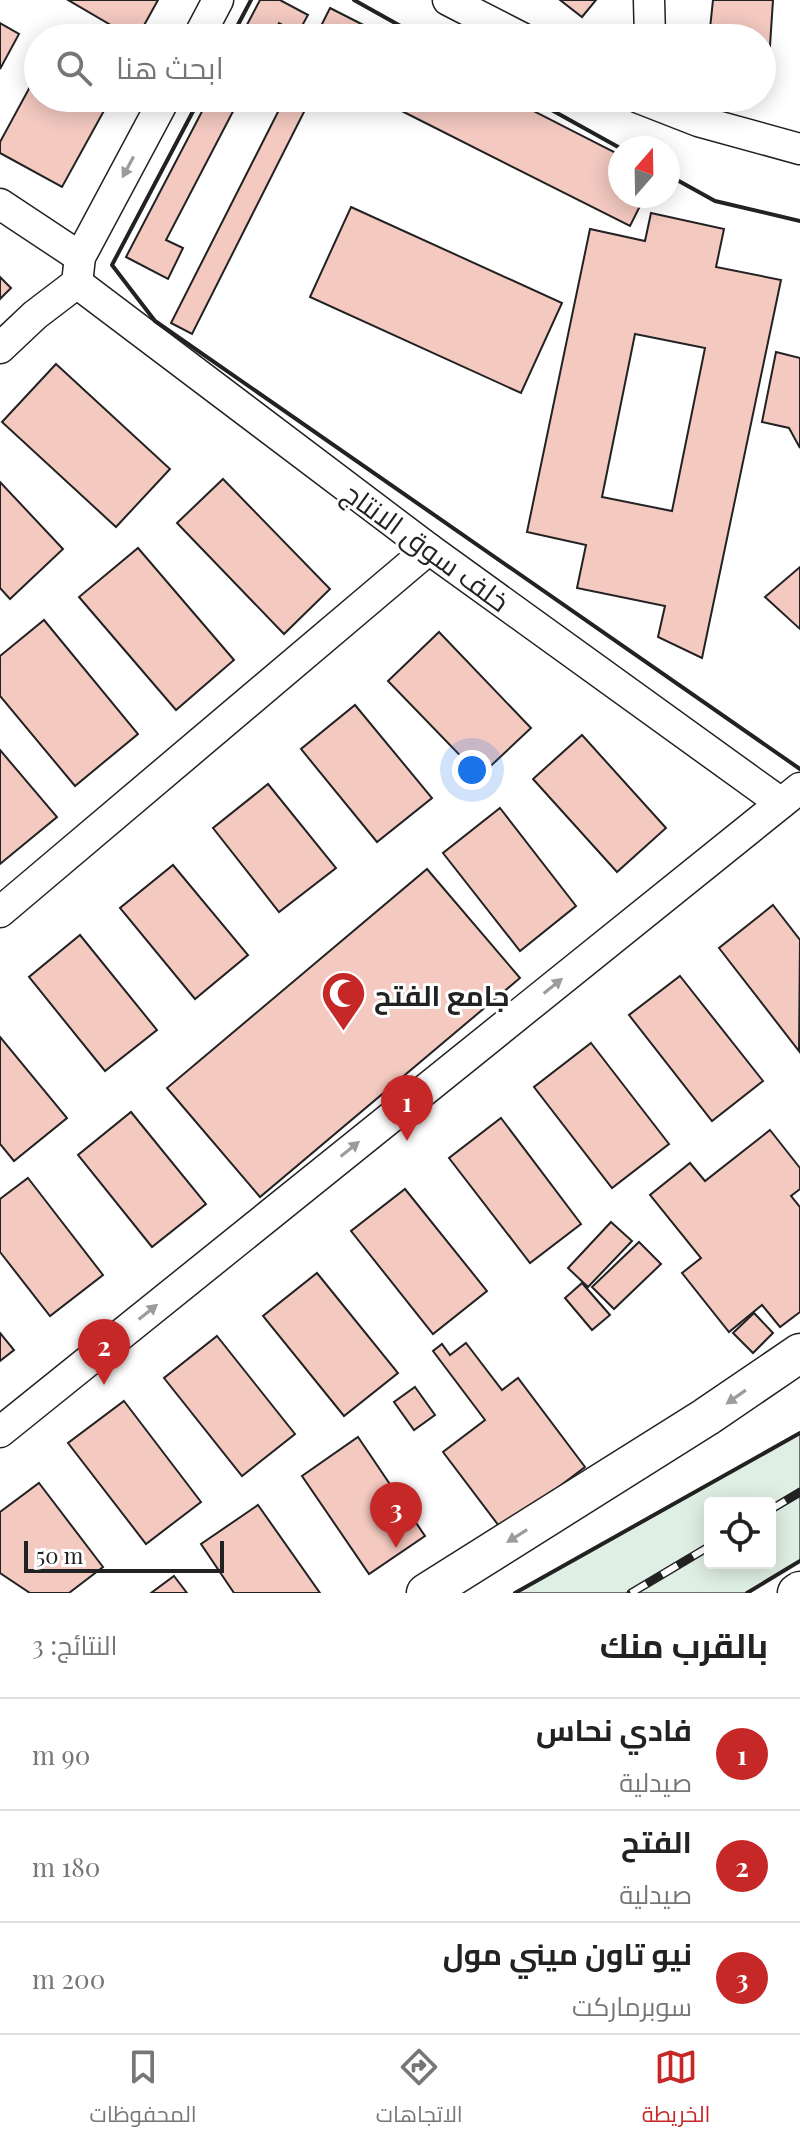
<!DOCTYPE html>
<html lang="ar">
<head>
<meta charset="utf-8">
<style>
	body { margin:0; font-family:"Playfair Display",Cairo,serif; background:#f6f6f6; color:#222; direction:rtl }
	.controls { position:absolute; right:24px; bottom:24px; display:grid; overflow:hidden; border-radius:8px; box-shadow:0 4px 20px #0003 }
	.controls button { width:72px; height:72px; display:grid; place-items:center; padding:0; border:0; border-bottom:2px solid #e0e0e0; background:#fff; color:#222; font:40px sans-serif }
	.compass { position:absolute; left:608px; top:136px; width:72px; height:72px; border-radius:50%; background:#fff; box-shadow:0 4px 20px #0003; rotate:20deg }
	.scale { position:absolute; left:24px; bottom:20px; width:200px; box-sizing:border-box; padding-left:8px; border:4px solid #222; border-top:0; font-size:22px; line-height:28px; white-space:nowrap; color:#222; -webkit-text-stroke:6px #fff; paint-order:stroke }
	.you { position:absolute; left:472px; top:770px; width:28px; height:28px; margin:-20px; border:6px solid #fff; border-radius:50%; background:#1a73e8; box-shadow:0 0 0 12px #1a73e833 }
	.badge { display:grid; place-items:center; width:52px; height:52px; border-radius:50%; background:#c62828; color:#fff; font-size:26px; font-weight:700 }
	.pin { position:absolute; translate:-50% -66px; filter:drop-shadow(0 2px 4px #0008) }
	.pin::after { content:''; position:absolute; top:42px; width:28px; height:24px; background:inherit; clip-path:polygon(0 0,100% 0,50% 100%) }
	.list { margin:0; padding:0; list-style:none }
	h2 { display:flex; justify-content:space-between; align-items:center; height:104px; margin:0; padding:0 32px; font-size:34px }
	h2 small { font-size:26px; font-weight:400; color:#767676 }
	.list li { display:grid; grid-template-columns:52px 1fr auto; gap:24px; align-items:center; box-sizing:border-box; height:112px; padding:0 32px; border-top:2px solid #e0e0e0 }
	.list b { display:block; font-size:30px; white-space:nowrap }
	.list p { margin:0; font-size:26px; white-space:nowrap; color:#767676 }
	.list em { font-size:26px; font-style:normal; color:#767676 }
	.icon { flex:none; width:44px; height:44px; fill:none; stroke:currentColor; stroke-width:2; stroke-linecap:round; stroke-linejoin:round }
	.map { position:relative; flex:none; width:800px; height:1593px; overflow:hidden; direction:ltr }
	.search { position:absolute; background:#fff; box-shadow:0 4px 20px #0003; left:24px; right:24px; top:24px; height:88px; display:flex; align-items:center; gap:20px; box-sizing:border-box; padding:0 28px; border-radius:44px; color:#767676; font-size:30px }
	.sheet { height:440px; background:#fff }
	nav { display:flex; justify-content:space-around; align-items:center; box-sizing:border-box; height:112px; border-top:2px solid #e0e0e0; background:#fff; font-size:22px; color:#767676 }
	nav a { display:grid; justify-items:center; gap:4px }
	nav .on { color:#c62828 }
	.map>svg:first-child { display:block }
	.green { fill:#e0efe3; stroke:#6f6f6f; stroke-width:2; fill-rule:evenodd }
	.building { fill:#f3c9c0; stroke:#222; stroke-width:2; fill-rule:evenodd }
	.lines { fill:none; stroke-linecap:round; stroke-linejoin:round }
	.minor-casing { stroke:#222; stroke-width:33 }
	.major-casing { stroke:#222; stroke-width:41 }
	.minor { stroke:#fff; stroke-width:30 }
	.major { stroke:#fff; stroke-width:38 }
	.rail-casing { stroke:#222; stroke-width:9 }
	.rail { stroke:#fff; stroke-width:6; stroke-dasharray:18; stroke-linecap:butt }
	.wall { stroke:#222; stroke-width:4 }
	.oneway { fill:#9c9c9c }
	.labels { text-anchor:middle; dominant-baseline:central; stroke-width:6; stroke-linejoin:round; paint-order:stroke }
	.street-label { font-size:28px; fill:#222; stroke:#fff }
	.poi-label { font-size:28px; font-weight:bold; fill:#222; stroke:#fff; text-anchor:start }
</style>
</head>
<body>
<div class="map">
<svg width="800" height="1593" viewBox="0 0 800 1593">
	<rect width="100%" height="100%" fill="#fff"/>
	<path class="green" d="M 800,1433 L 800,1561 L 747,1593 L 515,1593 ZM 710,1503 L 770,1503 L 770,1563 L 710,1563 Z"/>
	<g class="building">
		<polygon points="68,0 158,0 137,38 133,38"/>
		<polygon points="260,0 280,0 308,15 298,33 279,23 272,38 240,38"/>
		<polygon points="560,0 596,0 582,17"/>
		<polygon points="713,0 773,0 769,61 762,60 762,38 709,38"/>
		<polygon points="330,8 389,38 315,38"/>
		<polygon points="0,23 19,34 0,69"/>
		<polygon points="38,72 38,98 111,98 62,187 0,153 0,142"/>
		<polygon points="209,98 240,98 166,240 183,248 168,279 126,257"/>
		<polygon points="285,98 311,98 192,334 171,323"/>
		<polygon points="376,98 508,98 620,155 620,196 645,196 630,226"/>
		<polygon points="351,207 562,303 521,393 310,297"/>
		<path d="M 651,213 L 724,229 L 716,267 L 781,280 L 702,658 L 658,637 L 665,606 L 577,588 L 586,545 L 527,532 L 590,229 L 645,241 ZM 635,334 L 705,348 L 672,511 L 602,497 Z"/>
		<polygon points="0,277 11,288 0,299"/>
		<polygon points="776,352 800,358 800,448 789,428 762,422"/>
		<polygon points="56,364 170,469 116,527 2,422"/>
		<polygon points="223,479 330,589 284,634 177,523"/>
		<polygon points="0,482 63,549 10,599 0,588"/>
		<polygon points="138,548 234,660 176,710 79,597"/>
		<polygon points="800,567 800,629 765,597"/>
		<polygon points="44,620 138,734 75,786 0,696 0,656"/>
		<polygon points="439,632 531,728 480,776 388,681"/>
		<polygon points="355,705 432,798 377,842 301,749"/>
		<polygon points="582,735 666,828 617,872 533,779"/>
		<polygon points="0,750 57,817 0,864"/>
		<polygon points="268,784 336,868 279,912 213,828"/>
		<polygon points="500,808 576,906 520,951 443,853"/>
		<polygon points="173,865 248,955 195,999 120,908"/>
		<polygon points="427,869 520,978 260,1197 167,1088"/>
		<polygon points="773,905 800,940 799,1051 719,948"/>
		<polygon points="80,935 157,1030 105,1071 29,977"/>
		<polygon points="680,976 763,1081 712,1121 629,1015"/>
		<polygon points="0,1037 67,1118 14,1161 0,1144"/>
		<polygon points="591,1043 669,1144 612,1188 534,1087"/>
		<polygon points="131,1112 206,1204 152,1247 78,1155"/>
		<polygon points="501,1118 581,1224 530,1263 449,1158"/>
		<polygon points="770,1130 800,1168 800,1189 791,1196 800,1207 800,1312 780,1327 762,1305 729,1332 682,1273 701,1258 650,1195 690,1163 705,1181"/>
		<polygon points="28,1178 103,1275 50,1316 0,1252 0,1199"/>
		<polygon points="405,1189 487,1291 433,1334 351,1231"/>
		<polygon points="611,1222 632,1241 588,1287 568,1268"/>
		<polygon points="639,1242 661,1264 614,1309 592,1287"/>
		<polygon points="317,1273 398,1373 344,1416 263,1316"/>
		<polygon points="582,1283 610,1315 592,1330 565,1298"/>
		<polygon points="754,1313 773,1333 753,1353 733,1333"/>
		<polygon points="0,1333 14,1350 0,1361"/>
		<polygon points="217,1336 295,1434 242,1476 164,1378"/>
		<polygon points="466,1343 502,1390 518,1378 585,1467 502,1530 443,1452 485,1420 433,1351 442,1344 450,1355"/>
		<polygon points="415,1387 435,1415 414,1430 394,1402"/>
		<polygon points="124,1401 201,1502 146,1544 68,1443"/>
		<polygon points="358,1437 425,1536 369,1574 302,1476"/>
		<polygon points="39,1483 103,1567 69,1593 30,1593 0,1573 0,1512"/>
		<polygon points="258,1505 320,1593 234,1593 201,1544"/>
		<polygon points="174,1576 187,1593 151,1593"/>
	</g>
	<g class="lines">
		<defs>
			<g id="minor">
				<polyline points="448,0 522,38"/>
				<polyline points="649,0 650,38"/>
				<polyline points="198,38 218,0"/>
				<polyline points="639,98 698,121 800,149"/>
				<polyline points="0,204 80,257"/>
				<polyline points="77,283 429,549 781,803"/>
				<polyline points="0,348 35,315 77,283 80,257 165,98"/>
				<polyline points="0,912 429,549"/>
				<polyline points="0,1432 800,788"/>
			</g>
			<g id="major">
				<polyline points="426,1593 706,1417 800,1353"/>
				<polyline points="797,1593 800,1591"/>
			</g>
		</defs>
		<use href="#minor" class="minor-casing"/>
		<use href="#major" class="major-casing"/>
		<use href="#minor" class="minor"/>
		<use href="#major" class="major"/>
		<defs>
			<g id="rail">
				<polyline points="770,1510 800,1492"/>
				<polyline points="631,1593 710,1546"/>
			</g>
		</defs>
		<use href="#rail" class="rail-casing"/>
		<use href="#rail" class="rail"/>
		<g class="wall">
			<polyline points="354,0 422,38"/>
			<polyline points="231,38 251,0"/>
			<polyline points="200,98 112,265 155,321 800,769"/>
			<polyline points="530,98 620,148"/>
			<polyline points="668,175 715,201 800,221"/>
			<polyline points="515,1593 800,1433"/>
			<polyline points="747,1593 800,1561"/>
		</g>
	</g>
	<defs><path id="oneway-solid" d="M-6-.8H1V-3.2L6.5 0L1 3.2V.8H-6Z" transform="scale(2)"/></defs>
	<g class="oneway">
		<use href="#oneway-solid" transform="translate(128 167) rotate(118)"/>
		<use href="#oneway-solid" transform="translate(553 986) rotate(-39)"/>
		<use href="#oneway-solid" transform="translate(350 1149) rotate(-39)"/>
		<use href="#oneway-solid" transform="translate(148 1312) rotate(-39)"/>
		<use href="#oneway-solid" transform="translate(736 1397) rotate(145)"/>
		<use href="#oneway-solid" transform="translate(517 1536) rotate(148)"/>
	</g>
	<defs>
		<symbol id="mosque-pin" viewBox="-11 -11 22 30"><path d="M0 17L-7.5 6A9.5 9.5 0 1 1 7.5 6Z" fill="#c62828" stroke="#fff"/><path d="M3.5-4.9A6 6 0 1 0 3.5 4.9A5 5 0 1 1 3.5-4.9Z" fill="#fff"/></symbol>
	</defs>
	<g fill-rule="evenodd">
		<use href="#mosque-pin" x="318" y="968" width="51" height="69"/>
	</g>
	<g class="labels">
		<g class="street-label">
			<text transform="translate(427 546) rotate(36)">خلف سوق الانتاج</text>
		</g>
		<g class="poi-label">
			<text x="374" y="994">جامع الفتح</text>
		</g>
	</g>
</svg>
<div class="controls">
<button><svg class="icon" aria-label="locate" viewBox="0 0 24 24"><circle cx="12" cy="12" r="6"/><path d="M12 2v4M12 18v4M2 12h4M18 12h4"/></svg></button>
</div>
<svg class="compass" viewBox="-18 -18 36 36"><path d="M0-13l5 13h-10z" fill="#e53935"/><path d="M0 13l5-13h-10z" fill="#767676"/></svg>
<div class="scale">50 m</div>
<div class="you"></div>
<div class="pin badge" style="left:407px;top:1141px">1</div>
<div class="pin badge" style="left:104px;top:1385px">2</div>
<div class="pin badge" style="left:396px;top:1548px">3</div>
<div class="search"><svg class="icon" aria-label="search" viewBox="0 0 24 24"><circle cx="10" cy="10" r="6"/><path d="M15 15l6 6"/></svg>ابحث هنا</div>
</div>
<section class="sheet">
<h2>بالقرب منك<small>النتائج: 3</small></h2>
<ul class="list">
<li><span class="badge">1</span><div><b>فادي نحاس</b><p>صيدلية</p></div><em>90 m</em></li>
<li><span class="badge">2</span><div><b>الفتح</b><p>صيدلية</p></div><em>180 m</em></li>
<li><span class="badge">3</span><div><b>نيو تاون ميني مول</b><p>سوبرماركت</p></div><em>200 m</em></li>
</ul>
</section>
<nav>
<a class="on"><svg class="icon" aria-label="map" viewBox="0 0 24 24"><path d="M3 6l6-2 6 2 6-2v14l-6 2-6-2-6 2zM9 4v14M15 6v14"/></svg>الخريطة</a>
<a><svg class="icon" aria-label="directions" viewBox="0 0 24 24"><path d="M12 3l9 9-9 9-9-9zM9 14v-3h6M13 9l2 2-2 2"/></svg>الاتجاهات</a>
<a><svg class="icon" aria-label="saved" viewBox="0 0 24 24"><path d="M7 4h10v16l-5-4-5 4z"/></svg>المحفوظات</a>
</nav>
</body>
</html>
